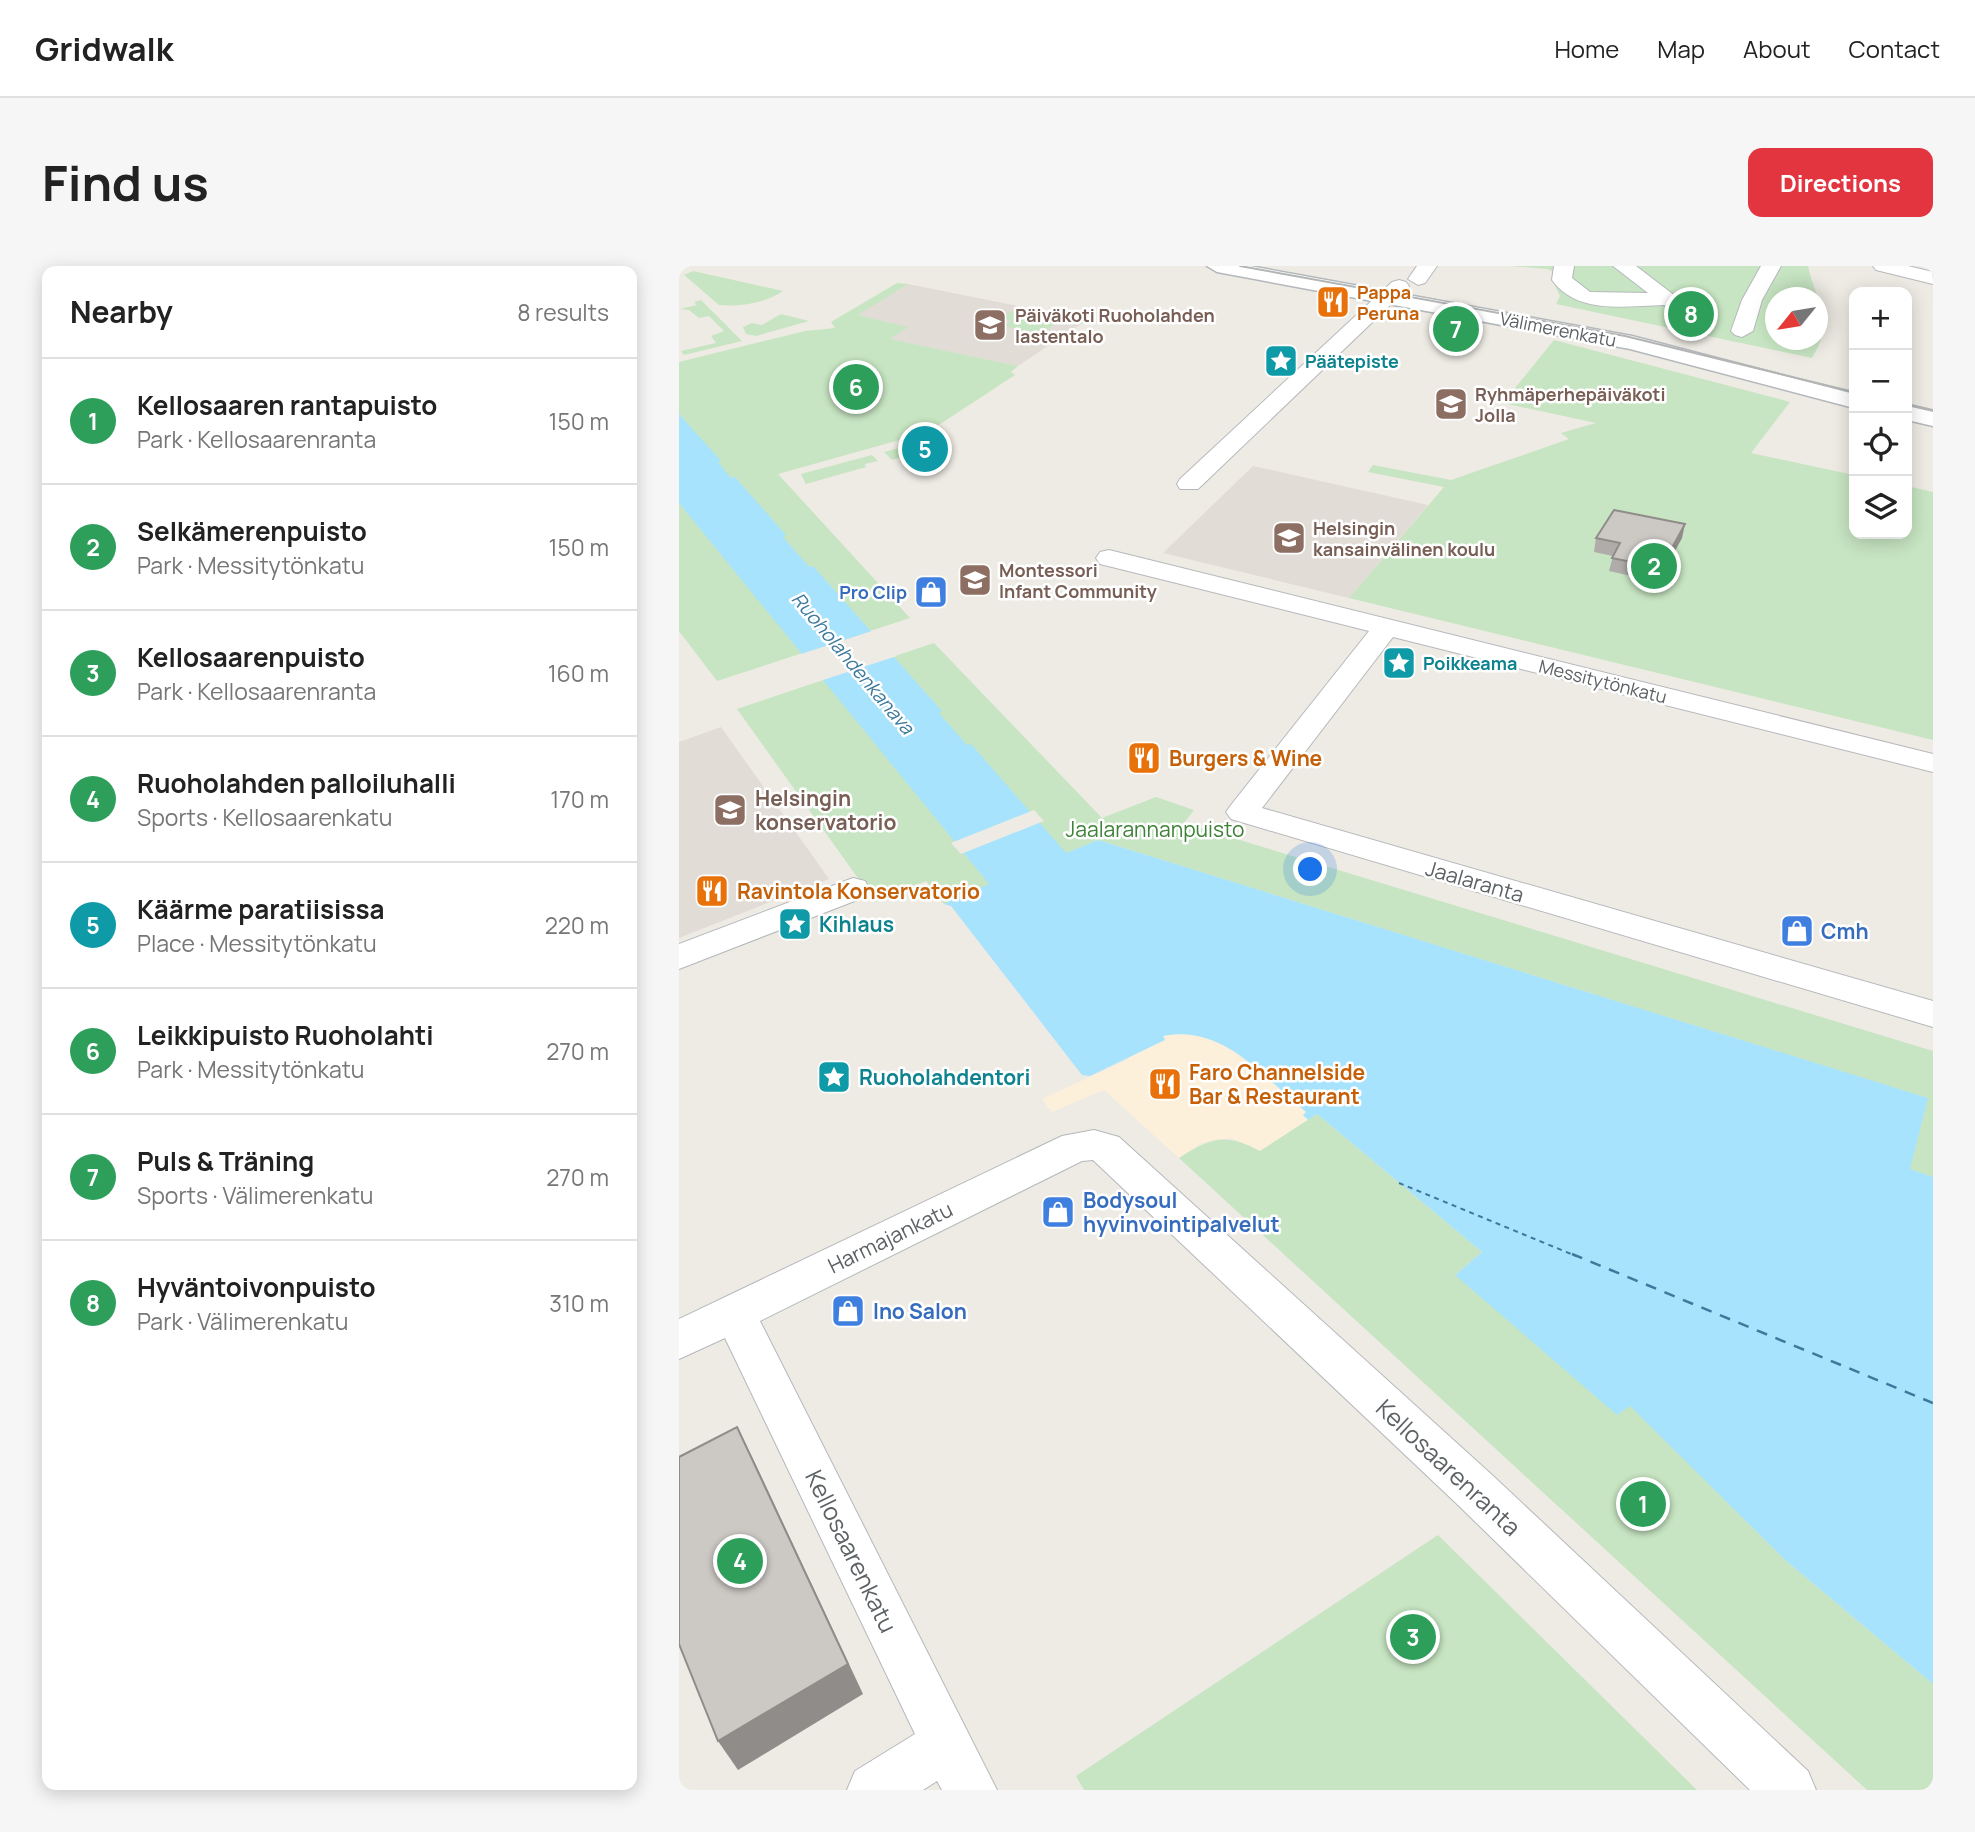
<!DOCTYPE html>
<html lang="en">
<head>
<meta charset="utf-8">
<style>
	body { margin:0; font-family:Manrope,sans-serif; background:#f6f6f6; color:#222 }
	.controls { position:absolute; right:21px; top:21px; display:grid; overflow:hidden; border-radius:14px; box-shadow:0 4px 18px #0003 }
	.controls button { width:63px; height:63px; display:grid; place-items:center; padding:0; border:0; border-bottom:2px solid #e0e0e0; background:#fff; color:#222; font:35px sans-serif }
	.compass { position:absolute; left:1086px; top:21px; width:63px; height:63px; border-radius:50%; background:#fff; box-shadow:0 4px 18px #0003; rotate:240deg }
	.you { position:absolute; left:632px; top:604px; width:24px; height:24px; margin:-18px; border:5px solid #fff; border-radius:50%; background:#1a73e8; box-shadow:0 0 0 10px #1a73e833 }
	.badge { display:grid; place-items:center; width:46px; height:46px; border-radius:50%; background:#e33540; color:#fff; font-size:23px; font-weight:700 }
	.pin { position:absolute; translate:-50% -50%; border:4px solid #fff; box-shadow:0 2px 7px #0006 }
	.list { margin:0; padding:0; list-style:none }
	h2 { display:flex; justify-content:space-between; align-items:center; height:91px; margin:0; padding:0 28px; font-size:30px }
	h2 small { font-size:23px; font-weight:400; color:#767676 }
	.list li { display:grid; grid-template-columns:46px 1fr auto; gap:21px; align-items:center; box-sizing:border-box; height:126px; padding:0 28px; border-top:2px solid #e0e0e0 }
	.list b { display:block; font-size:26px; white-space:nowrap }
	.list p { margin:0; font-size:23px; white-space:nowrap; color:#767676 }
	.list em { font-size:23px; font-style:normal; color:#767676 }
	.icon { flex:none; width:38px; height:38px; fill:none; stroke:currentColor; stroke-width:2; stroke-linecap:round; stroke-linejoin:round }
	.map { position:relative; flex:none; width:1254px; height:1524px; overflow:hidden; border-radius:14px }
	header { display:flex; align-items:center; gap:42px; box-sizing:border-box; height:98px; padding:0 35px; background:#fff; border-bottom:2px solid #e0e0e0 }
	header strong { font-size:33px }
	nav { display:flex; gap:38px; margin-inline-start:auto; font-size:24px }
	.intro { display:flex; align-items:center; justify-content:space-between; box-sizing:border-box; height:168px; padding:0 42px }
	h1 { margin:0; font-size:49px }
	.button { padding:18px 32px; border-radius:14px; background:#e33540; color:#fff; font-size:24px; font-weight:700 }
	main { display:flex; gap:42px; padding:0 42px }
	aside { flex:1; background:#fff; border-radius:14px; box-shadow:0 4px 18px #0003 }
	.map>svg:first-child { display:block }
	.commercial { fill:#fdf0db }
	.education { fill:#e1dcd6 }
	.green { fill:#c7e5c2; fill-rule:evenodd }
	.water { fill:#a7e3fc }
	.pier { fill:#eeebe4 }
	.lines { fill:none; stroke-linecap:round; stroke-linejoin:round }
	.ferry-far1 { stroke:#3e799c; stroke-width:2; stroke-dasharray:5 4.5; stroke-linecap:butt }
	.ferry { stroke:#3e799c; stroke-width:2.5; stroke-dasharray:11 9; stroke-linecap:butt }
	.street-casing { stroke:#b5b8bb; stroke-width:2 }
	.secondary-casing { stroke:#b3b8bb; stroke-width:3 }
	.street { fill:#fff; fill-rule:evenodd }
	.secondary { fill:#fff; fill-rule:evenodd }
	.tram { stroke:#b3b4b4; stroke-width:2 }
	.wall { fill:#afaca9 }
	.shaded-wall { fill:#8f8c89 }
	.building { fill:#ccc8c4; stroke:#8f8c89; stroke-width:2 }
	.labels { text-anchor:middle; dominant-baseline:central; stroke-width:5; stroke-linejoin:round; paint-order:stroke }
	.far-food-label { font-size:18px; font-weight:bold; fill:#c56008; stroke:#fff; text-anchor:start }
	.far-education-label { font-size:18px; font-weight:bold; fill:#785e54; stroke:#fff; text-anchor:start }
	.far-street-label { font-size:18px; fill:#5c6164; stroke:#fff }
	.far-culture-label { font-size:18px; font-weight:bold; fill:#0d838f; stroke:#fff; text-anchor:start }
	.far-shop-label { font-size:18px; font-weight:bold; fill:#366cbe; stroke:#fff; text-anchor:end }
	.far-water-label { font-size:19px; font-style:italic; fill:#3e799c; stroke:#fff }
	.food-label { font-size:21px; font-weight:bold; fill:#c56008; stroke:#fff; text-anchor:start }
	.education-label { font-size:21px; font-weight:bold; fill:#785e54; stroke:#fff; text-anchor:start }
	.park-label { font-size:21px; fill:#3e8137; stroke:#fff }
	.street-label { font-size:21px; fill:#5c6164; stroke:#fff }
	.culture-label { font-size:21px; font-weight:bold; fill:#0d838f; stroke:#fff; text-anchor:start }
	.shop-label { font-size:21px; font-weight:bold; fill:#366cbe; stroke:#fff; text-anchor:start }
	.near-street-label { font-size:24px; fill:#5c6164; stroke:#fff }
</style>
</head>
<body>
<header>
<strong>Gridwalk</strong>
<nav><a>Home</a><a>Map</a><a>About</a><a>Contact</a></nav>
</header>
<div class="intro"><h1>Find us</h1><a class="button">Directions</a></div>
<main>
<aside>
<h2>Nearby<small>8 results</small></h2>
<ul class="list">
<li><span class="badge" style="background:#2e9e5b">1</span><div><b>Kellosaaren rantapuisto</b><p>Park · Kellosaarenranta</p></div><em>150 m</em></li>
<li><span class="badge" style="background:#2e9e5b">2</span><div><b>Selkämerenpuisto</b><p>Park · Messitytönkatu</p></div><em>150 m</em></li>
<li><span class="badge" style="background:#2e9e5b">3</span><div><b>Kellosaarenpuisto</b><p>Park · Kellosaarenranta</p></div><em>160 m</em></li>
<li><span class="badge" style="background:#2e9e5b">4</span><div><b>Ruoholahden palloiluhalli</b><p>Sports · Kellosaarenkatu</p></div><em>170 m</em></li>
<li><span class="badge" style="background:#0f9aa8">5</span><div><b>Käärme paratiisissa</b><p>Place · Messitytönkatu</p></div><em>220 m</em></li>
<li><span class="badge" style="background:#2e9e5b">6</span><div><b>Leikkipuisto Ruoholahti</b><p>Park · Messitytönkatu</p></div><em>270 m</em></li>
<li><span class="badge" style="background:#2e9e5b">7</span><div><b>Puls &amp; Träning</b><p>Sports · Välimerenkatu</p></div><em>270 m</em></li>
<li><span class="badge" style="background:#2e9e5b">8</span><div><b>Hyväntoivonpuisto</b><p>Park · Välimerenkatu</p></div><em>310 m</em></li>
</ul>
</aside>
<div class="map">
<svg width="1254" height="1524" viewBox="0 0 1254 1524">
	<rect width="100%" height="100%" fill="#eeebe4"/>
	<polygon class="commercial" points="496,768 520,768 548,780 628,846 624,849 629,854 581,885 552,872 523,877 500,892 425,824 373,846 363,833 450,793 449,790 486,774 484,770"/>
	<g class="education">
		<polygon points="229,18 408,54 339,100 210,73 228,61 178,49"/>
		<polygon points="574,200 749,239 670,332 484,287"/>
		<polygon points="42,461 150,613 0,672 0,476"/>
	</g>
	<g class="green">
		<path d="M 831,0 L 1129,0 C 1137,38 1158,52 1133,92 L 877,38 L 881,30 L 875,18 L 876,7 L 869,3 ZM 1097,32 L 1139,32 L 1139,74 L 1097,74 Z"/>
		<path d="M 14,5 L 104,25 C 87,37 60,41 40,39 L 5,9 Z"/>
		<polygon points="218,17 229,18 179,49 229,61 211,73 339,100 332,106 336,109 249,166 99,208 231,352 38,415 0,365 0,96 126,65 156,62 152,56"/>
		<polygon points="22,34 63,75 5,89 2,85 37,77 32,70 45,65 30,50 20,52 10,44 1,43 18,39 15,36"/>
		<polygon points="339,41 408,54 402,58 379,55 363,68 325,60 332,55 322,52"/>
		<polygon points="102,48 130,55 77,70 67,68 64,61 73,57 83,59"/>
		<polygon points="875,74 1111,136 1072,187 1175,209 1175,268 1228,268 1228,220 1254,226 1254,474 670,332 765,221 689,206 694,199 772,214 890,173 882,167 917,157 824,137"/>
		<polygon points="246,175 266,179 213,194 205,186"/>
		<polygon points="193,189 199,195 186,198 187,201 127,218 122,208"/>
		<polygon points="255,377 423,552 477,531 515,544 505,557 1254,785 1254,911 1230,903 1248,832 419,574 265,638 247,615 196,636 58,443"/>
		<path d="M 638,848 L 803,986 L 777,1008 L 951,1139 L 1106,1294 L 1254,1418 L 1254,1524 L 1188,1524 L 500,892 C 533,871 546,867 581,885 Z"/>
		<polygon points="759,1269 1018,1524 405,1524 397,1510"/>
	</g>
	<path class="water" d="M 0,148 L 42,195 L 39,196 L 52,212 L 56,211 L 107,269 L 104,271 L 130,301 L 134,300 L 263,445 L 260,447 L 288,479 L 292,478 L 387,587 L 419,574 L 1249,832 L 1231,903 L 1254,911 L 1254,1418 L 1106,1294 L 951,1140 L 938,1149 L 776,1009 L 803,986 L 638,848 L 629,854 L 624,849 L 627,846 C 585,811 544,758 484,770 L 486,774 L 411,810 L 403,809 L 272,640 L 265,638 L 310,618 L 0,237 Z"/>
	<g class="pier">
		<polygon points="196,364 218,390 141,415 119,389"/>
		<polygon points="355,544 365,555 282,588 272,577"/>
	</g>
	<g class="lines">
		<polyline class="ferry-far1" points="720,917 897,990"/>
		<polyline class="ferry" points="893,988 1254,1137"/>
		<defs>
			<g id="street">
				<polygon points="738,0 758,0 746,17 739,19 729,13"/>
				<path d="M 875,0 L 895,0 L 893,12 L 911,26 L 969,27 L 934,0 L 957,0 L 1004,36 L 994,42 L 985,39 C 947,40 898,49 873,14 Z"/>
				<polygon points="1082,0 1102,0 1083,34 1074,65 1063,71 1056,69 1052,65 1063,34"/>
				<polygon points="1194,0 1229,0 1254,6 1254,18 1197,4"/>
				<polygon points="720,14 727,16 730,20 727,24 519,223 501,223 498,218 501,213 713,16"/>
				<polygon points="430,284 1254,488 1254,506 714,371 583,542 1254,735 1254,761 552,553 547,546 552,539 690,365 421,298 417,292 421,286"/>
				<polygon points="174,612 186,615 191,623 186,631 0,703 0,678"/>
				<polygon points="415,864 440,871 812,1208 1129,1505 1137,1524 1071,1524 778,1238 414,894 403,895 81,1055 318,1524 263,1524 258,1515 244,1524 168,1524 176,1505 236,1468 46,1072 0,1093 0,1053 383,870"/>
			</g>
			<g id="secondary">
				<polygon points="528,0 571,0 953,70 1175,128 1175,142 951,83 538,6"/>
				<polygon points="1228,140 1254,146 1254,160 1228,154"/>
			</g>
		</defs>
		<use href="#street" class="street-casing"/>
		<use href="#secondary" class="secondary-casing"/>
		<use href="#street" class="street"/>
		<use href="#secondary" class="secondary"/>
		<g class="tram">
			<polyline points="561,0 946,70 1175,126"/>
			<polyline points="1228,138 1254,144"/>
		</g>
	</g>
	<polygon class="wall" points="917,272 1003,272 979,316 930,305 934,290 915,286"/>
	<g class="shaded-wall">
		<polygon points="1006,258 1003,272 979,316 982,302"/>
		<polygon points="58,1161 75,1195 184,1428 59,1504 39,1475"/>
	</g>
	<g class="building">
		<polygon points="935,244 1006,258 982,302 933,292 941,277 917,272"/>
		<polygon points="58,1161 169,1398 39,1475 0,1378 0,1191"/>
	</g>
	<defs>
		<symbol id="restaurant-square" viewBox="-11 -11 22 22"><rect x="-9" y="-9" width="18" height="18" rx="4" fill="#e8710a" stroke="#fff"/><path d="M-5-6h1v4h1v-4h1v4h1v-4h1v5L-1.5 .5V6h-2V.5L-5-1ZM5-6V6H3V1.5H1.5Q1.5-4 5-6Z" fill="#fff"/></symbol>
		<symbol id="school-square" viewBox="-11 -11 22 22"><rect x="-9" y="-9" width="18" height="18" rx="4" fill="#8d6e63" stroke="#fff"/><path d="M0-5L7-2L0 1L-7-2ZM-4 1L0 2.5L4 1V4Q0 6-4 4Z" fill="#fff"/></symbol>
		<symbol id="sight-square" viewBox="-11 -11 22 22"><rect x="-9" y="-9" width="18" height="18" rx="4" fill="#0f9aa8" stroke="#fff"/><path d="M0-6L1.8-2.2L6-1.7L2.9 1.2L3.7 5.4L0 3.3L-3.7 5.4L-2.9 1.2L-6-1.7L-1.8-2.2Z" fill="#fff"/></symbol>
		<symbol id="shop-square" viewBox="-11 -11 22 22"><rect x="-9" y="-9" width="18" height="18" rx="4" fill="#3f7fe0" stroke="#fff"/><path d="M-5-2.5h2.3a2.7 3.5 0 0 1 5.4 0H5L5.5 6h-11ZM-1.5-2.5h3a1.5 2.3 0 0 0-3 0Z" fill="#fff"/></symbol>
	</defs>
	<g fill-rule="evenodd">
		<use href="#restaurant-square" x="635" y="17" width="38" height="38"/>
		<use href="#school-square" x="292" y="40" width="38" height="38"/>
		<use href="#sight-square" x="583" y="76" width="38" height="38"/>
		<use href="#school-square" x="753" y="119" width="38" height="38"/>
		<use href="#school-square" x="591" y="253" width="38" height="38"/>
		<use href="#school-square" x="277" y="295" width="38" height="38"/>
		<use href="#shop-square" x="233" y="307" width="38" height="38"/>
		<use href="#sight-square" x="701" y="378" width="38" height="38"/>
		<use href="#restaurant-square" x="446" y="473" width="38" height="38"/>
		<use href="#school-square" x="32" y="525" width="38" height="38"/>
		<use href="#restaurant-square" x="14" y="606" width="38" height="38"/>
		<use href="#sight-square" x="97" y="639" width="38" height="38"/>
		<use href="#shop-square" x="1099" y="646" width="38" height="38"/>
		<use href="#sight-square" x="136" y="792" width="38" height="38"/>
		<use href="#restaurant-square" x="467" y="799" width="38" height="38"/>
		<use href="#shop-square" x="360" y="927" width="38" height="38"/>
		<use href="#shop-square" x="150" y="1026" width="38" height="38"/>
	</g>
	<g class="labels">
		<g class="far-food-label">
			<text x="678" y="26">Pappa<tspan x="678" dy="21">Peruna</tspan></text>
		</g>
		<g class="far-education-label">
			<text x="336" y="49">Päiväkoti Ruoholahden<tspan x="336" dy="21">lastentalo</tspan></text>
			<text x="796" y="128">Ryhmäperhepäiväkoti<tspan x="796" dy="21">Jolla</tspan></text>
			<text x="634" y="262">Helsingin<tspan x="634" dy="21">kansainvälinen koulu</tspan></text>
			<text x="320" y="304">Montessori<tspan x="320" dy="21">Infant Community</tspan></text>
		</g>
		<g class="far-street-label">
			<text transform="translate(879 63) rotate(11)">Välimerenkatu</text>
			<text transform="translate(924 415) rotate(14)">Messitytönkatu</text>
		</g>
		<g class="far-culture-label">
			<text x="626" y="95">Päätepiste</text>
			<text x="744" y="397">Poikkeama</text>
		</g>
		<g class="far-shop-label">
			<text x="228" y="326">Pro Clip</text>
		</g>
		<g class="far-water-label">
			<text transform="translate(174 397) rotate(50)">Ruoholahdenkanava</text>
		</g>
		<g class="food-label">
			<text x="490" y="492">Burgers &amp; Wine</text>
			<text x="58" y="625">Ravintola Konservatorio</text>
			<text x="510" y="806">Faro Channelside<tspan x="510" dy="24">Bar &amp; Restaurant</tspan></text>
		</g>
		<g class="education-label">
			<text x="76" y="532">Helsingin<tspan x="76" dy="24">konservatorio</tspan></text>
		</g>
		<g class="park-label">
			<text x="476" y="563">Jaalarannanpuisto</text>
		</g>
		<g class="street-label">
			<text transform="translate(796 615) rotate(16)">Jaalaranta</text>
			<text transform="translate(211 971) rotate(-26)">Harmajankatu</text>
		</g>
		<g class="culture-label">
			<text x="140" y="658">Kihlaus</text>
			<text x="180" y="811">Ruoholahdentori</text>
		</g>
		<g class="shop-label">
			<text x="1142" y="665">Cmh</text>
			<text x="404" y="934">Bodysoul<tspan x="404" dy="24">hyvinvointipalvelut</tspan></text>
			<text x="194" y="1045">Ino Salon</text>
		</g>
		<g class="near-street-label">
			<text transform="translate(770 1201) rotate(43)">Kellosaarenranta</text>
			<text transform="translate(173 1285) rotate(64)">Kellosaarenkatu</text>
		</g>
	</g>
</svg>
<div class="controls">
<button>+</button>
<button>−</button>
<button><svg class="icon" aria-label="locate" viewBox="0 0 24 24"><circle cx="12" cy="12" r="6"/><path d="M12 2v4M12 18v4M2 12h4M18 12h4"/></svg></button>
<button><svg class="icon" aria-label="layers" viewBox="0 0 24 24"><path d="M12 4l9 5-9 5-9-5zM3 14l9 5 9-5"/></svg></button>
</div>
<svg class="compass" viewBox="-18 -18 36 36"><path d="M0-13l5 13h-10z" fill="#e53935"/><path d="M0 13l5-13h-10z" fill="#767676"/></svg>
<div class="you"></div>
<div class="pin badge" style="left:964px;top:1238px;background:#2e9e5b">1</div>
<div class="pin badge" style="left:975px;top:300px;background:#2e9e5b">2</div>
<div class="pin badge" style="left:734px;top:1371px;background:#2e9e5b">3</div>
<div class="pin badge" style="left:61px;top:1295px;background:#2e9e5b">4</div>
<div class="pin badge" style="left:246px;top:183px;background:#0f9aa8">5</div>
<div class="pin badge" style="left:177px;top:121px;background:#2e9e5b">6</div>
<div class="pin badge" style="left:777px;top:63px;background:#2e9e5b">7</div>
<div class="pin badge" style="left:1012px;top:48px;background:#2e9e5b">8</div>
</div>
</main>
</body>
</html>
